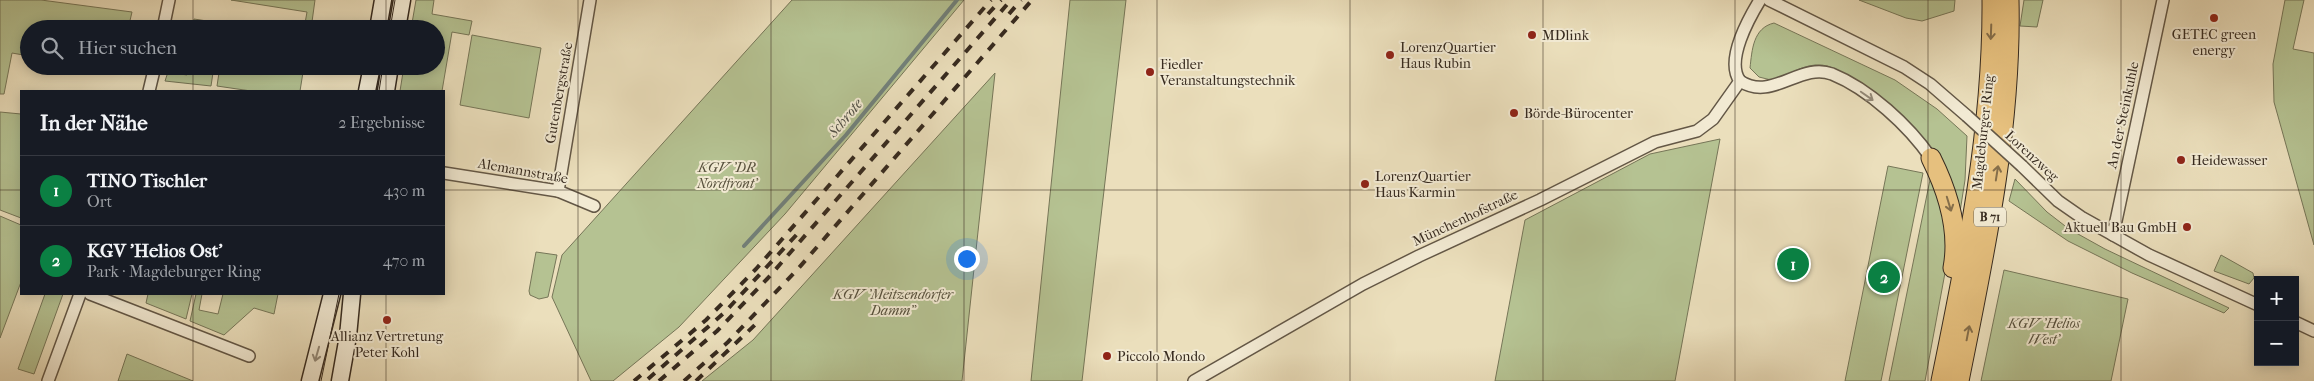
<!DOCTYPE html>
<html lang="de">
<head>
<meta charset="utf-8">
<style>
	body { margin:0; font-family:"IM FELL French Canon",serif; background:#242831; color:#f1f3f6 }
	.controls { position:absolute; right:15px; bottom:15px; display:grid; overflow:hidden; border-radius:0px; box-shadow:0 2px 12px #0003 }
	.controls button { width:45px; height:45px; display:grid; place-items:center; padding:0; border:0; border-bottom:1px solid #363941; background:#171b24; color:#f1f3f6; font:25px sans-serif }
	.you { position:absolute; left:966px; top:258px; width:18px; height:18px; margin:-12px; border:4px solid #fff; border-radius:50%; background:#1a73e8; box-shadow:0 0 0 8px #1a73e833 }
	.badge { display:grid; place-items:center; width:32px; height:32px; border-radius:50%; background:#0b8043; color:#fff; font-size:16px; font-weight:700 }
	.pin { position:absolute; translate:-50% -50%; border:2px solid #fff; box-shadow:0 1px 5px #0006 }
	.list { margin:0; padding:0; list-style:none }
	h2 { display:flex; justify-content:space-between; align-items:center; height:65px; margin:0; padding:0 20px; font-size:21px }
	h2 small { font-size:16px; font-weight:400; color:#9ea1a6 }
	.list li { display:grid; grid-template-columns:32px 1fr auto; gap:15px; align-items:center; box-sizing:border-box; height:70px; padding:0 20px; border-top:1px solid #363941 }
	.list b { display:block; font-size:19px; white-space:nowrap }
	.list p { margin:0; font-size:16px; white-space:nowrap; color:#9ea1a6 }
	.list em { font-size:16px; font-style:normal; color:#9ea1a6 }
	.icon { flex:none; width:28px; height:28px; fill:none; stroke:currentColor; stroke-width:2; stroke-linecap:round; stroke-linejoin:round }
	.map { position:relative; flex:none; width:2314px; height:381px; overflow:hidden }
	.search { position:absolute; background:#171b24; box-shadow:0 2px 12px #0003; left:20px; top:20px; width:425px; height:55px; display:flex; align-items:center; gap:12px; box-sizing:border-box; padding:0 18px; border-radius:28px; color:#9ea1a6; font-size:19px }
	.panel { position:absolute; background:#171b24; box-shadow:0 2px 12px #0003; left:20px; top:90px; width:425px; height:205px; border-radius:0px }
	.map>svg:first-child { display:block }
	.green { fill:#b5c292; stroke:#767658 }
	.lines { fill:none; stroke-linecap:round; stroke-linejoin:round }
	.stream { stroke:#72817b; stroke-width:4 }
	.minor-casing { stroke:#635746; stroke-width:14 }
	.secondary-casing { stroke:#362a1f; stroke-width:19 }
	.trunk-casing { stroke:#362a1f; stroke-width:21 }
	.minor { stroke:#f2ead3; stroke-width:11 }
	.secondary { stroke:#f2ead3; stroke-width:16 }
	.trunk { stroke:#e6c07e; stroke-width:19 }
	.tram { stroke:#362a1f; stroke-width:1 }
	.rail { stroke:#362a1f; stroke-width:4; stroke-dasharray:9 9; stroke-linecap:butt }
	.minor-bridge-casing { stroke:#635746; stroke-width:14; stroke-linecap:butt }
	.minor-bridge { stroke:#f2ead3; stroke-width:11 }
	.oneway { stroke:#856e4a }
	.oneway2 { stroke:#948a79 }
	.grid { fill:none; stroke:#362a1f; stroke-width:1; stroke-opacity:0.55 }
	.poi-dot { fill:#8f2418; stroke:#f2ead3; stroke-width:2 }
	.labels { text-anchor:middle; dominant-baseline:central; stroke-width:4; stroke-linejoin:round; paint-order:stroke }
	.shield { fill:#f2ead3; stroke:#6e6455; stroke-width:1 }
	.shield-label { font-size:12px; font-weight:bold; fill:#362a1f }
	.poi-label { font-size:14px; fill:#362a1f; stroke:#f2ead3; text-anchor:start }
	.street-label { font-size:14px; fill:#362a1f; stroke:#f2ead3 }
	.park-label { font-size:14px; font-style:italic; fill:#56503c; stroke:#f2ead3 }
	.water-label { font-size:15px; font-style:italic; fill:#4f4e45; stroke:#f2ead3 }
</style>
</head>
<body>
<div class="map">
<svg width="2314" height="381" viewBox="0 0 2314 381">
	<rect width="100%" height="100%" fill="#ebdfbc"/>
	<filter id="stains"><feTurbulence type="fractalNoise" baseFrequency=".004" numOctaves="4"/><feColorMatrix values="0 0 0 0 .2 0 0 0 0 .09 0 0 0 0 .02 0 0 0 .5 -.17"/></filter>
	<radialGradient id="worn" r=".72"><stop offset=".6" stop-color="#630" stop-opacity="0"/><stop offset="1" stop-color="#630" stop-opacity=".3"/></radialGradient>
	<g class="green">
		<polygon points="0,0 41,0 132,12 128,29 29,29 29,56 12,53 4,94 0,94"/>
		<polygon points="231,0 315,0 311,29 304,29 307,12"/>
		<polygon points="416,0 434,0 432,14 472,21 469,35 452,32 442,91 400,91 404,66 436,66 436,29 411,29"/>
		<polygon points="792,0 964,0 785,214 679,327 613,381 591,381 552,297 562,255"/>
		<polygon points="1070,0 1126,0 1082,381 1031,381"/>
		<polygon points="1859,0 1955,0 1954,11 1922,21 1906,18"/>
		<polygon points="2024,0 2043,0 2037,27 2020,26"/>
		<polygon points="2285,0 2304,0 2293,49 2314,53 2314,245 2274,102 2273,64"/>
		<polygon points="194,19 220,23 219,29 193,29"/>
		<path d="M 1774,23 L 1895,80 L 1937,109 L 1967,136 L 1965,180 L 1959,218 C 1952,198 1947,175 1936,157 C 1922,130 1851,68 1822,65 C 1803,63 1788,77 1771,80 L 1759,77 L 1750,68 C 1752,50 1753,28 1774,23 Z"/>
		<polygon points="472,35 541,48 529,118 460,105"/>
		<polygon points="188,66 214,66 211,86 165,81 168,72 187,75"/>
		<polygon points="220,66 304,66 300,91 251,91 217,86"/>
		<polygon points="995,73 962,381 702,381 753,340"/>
		<polygon points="0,112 21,114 21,218 0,210"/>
		<polygon points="1720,139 1675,381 1495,381 1525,220 1650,154"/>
		<polygon points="1888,166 1923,173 1881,381 1845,381"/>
		<polygon points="1932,170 1943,206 1947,262 1925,381 1889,381"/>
		<polygon points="2015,179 2047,212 2069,229 2105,249 2229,308 2224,313 2132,273 2068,241 2009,201"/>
		<polygon points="0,216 21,225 21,282 0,338"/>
		<polygon points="536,252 557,255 548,297 539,299 530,295 529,291"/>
		<polygon points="2221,255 2253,273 2254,278 2249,284 2214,271"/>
		<polygon points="2004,270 2128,299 2111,381 1981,381"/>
		<polygon points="45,294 63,294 34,374 18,369"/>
		<polygon points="148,294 192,294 186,319 146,303"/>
		<polygon points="196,294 202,294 199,310 218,314 223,294 278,294 274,314 254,308 224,335 190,321"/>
		<polygon points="127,354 193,381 118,381"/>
	</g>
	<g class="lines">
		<polyline class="stream" points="744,246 846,135 957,0"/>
		<defs>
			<g id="minor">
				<polyline points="1769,0 1904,67 1930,84 1967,116"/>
				<polyline points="163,29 169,0"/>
				<path d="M 1740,81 C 1772,102 1800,62 1832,74 C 1869,89 1909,126 1931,158"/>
				<polyline points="149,91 155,66"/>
				<polyline points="2022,166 2058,201 2081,217 2149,255 2258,305"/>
				<polyline points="444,173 558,191 594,206"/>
				<polyline points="558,191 590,0"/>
				<polyline points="2113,235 2163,0"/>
				<polyline points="90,294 249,356"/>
				<polyline points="2295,322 2314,331"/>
				<polyline points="48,381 80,294"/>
				<path d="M 1194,381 L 1363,284 L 1419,256 L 1540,200 L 1655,142 L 1697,131 L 1713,119 L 1740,81 C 1725,61 1749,18 1760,0"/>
			</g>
			<g id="secondary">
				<polyline points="378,29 383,0"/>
				<polyline points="397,29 402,0"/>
				<polyline points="367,91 372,66"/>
				<polyline points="386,91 390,66"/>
				<polyline points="310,381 332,294"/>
				<polyline points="340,381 348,336 352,294"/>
			</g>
			<g id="trunk">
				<path d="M 1931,158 C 1948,192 1960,230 1953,268"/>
				<path d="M 1941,381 C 1967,255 1993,129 1992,0"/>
				<path d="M 1959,381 C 1984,256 2012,128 2009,0"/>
			</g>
		</defs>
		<use href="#minor" class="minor-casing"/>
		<use href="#secondary" class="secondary-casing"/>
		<use href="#trunk" class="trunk-casing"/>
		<use href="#minor" class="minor"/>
		<use href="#secondary" class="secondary"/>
		<use href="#trunk" class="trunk"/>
		<g class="tram">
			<polyline points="390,29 395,0"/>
			<polyline points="379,91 383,66"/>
			<polyline points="321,381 339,294"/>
		</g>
		<g class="rail">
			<polyline points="988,14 1001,0"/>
			<polyline points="1009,14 1021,0"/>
			<polyline points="648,379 724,313 800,231"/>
			<polyline points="634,381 706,320 756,269 991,0"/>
			<polyline points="659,381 717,331 768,278 1011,0"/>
			<polyline points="684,381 728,342 797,270 1032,0"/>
			<polyline points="696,381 759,321"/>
		</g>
		<defs>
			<polyline id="minor-bridge" points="1967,116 2022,166"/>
		</defs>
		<use href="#minor-bridge" class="minor-bridge-casing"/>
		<use href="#minor-bridge" class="minor-bridge"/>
	</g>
	<defs><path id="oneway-shaft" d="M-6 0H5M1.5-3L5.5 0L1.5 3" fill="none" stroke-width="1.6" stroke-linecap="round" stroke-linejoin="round" transform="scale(1.25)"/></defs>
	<g class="oneway">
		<use href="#oneway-shaft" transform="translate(1991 32) rotate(92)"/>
		<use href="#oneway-shaft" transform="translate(1997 173) rotate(-81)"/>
		<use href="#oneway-shaft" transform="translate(1949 204) rotate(73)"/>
		<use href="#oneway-shaft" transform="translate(1968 333) rotate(-79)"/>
	</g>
	<g class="oneway2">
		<use href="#oneway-shaft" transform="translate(1867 96) rotate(35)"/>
		<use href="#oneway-shaft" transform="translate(317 354) rotate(106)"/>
	</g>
	<path class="grid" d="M 193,0 L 193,29M 386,0 L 386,29M 578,0 L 578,381M 771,0 L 771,381M 964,0 L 964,381M 1157,0 L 1157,381M 1350,0 L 1350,381M 1543,0 L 1543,381M 1735,0 L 1735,381M 1928,0 L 1928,381M 2121,0 L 2121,381M 193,66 L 193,91M 386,66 L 386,91M 0,190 L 21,190M 444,190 L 2314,190M 193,294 L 193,381M 386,294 L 386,381"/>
	<g class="poi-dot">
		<circle cx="2214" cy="18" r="5"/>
		<circle cx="1532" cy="35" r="5"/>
		<circle cx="1390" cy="55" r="5"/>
		<circle cx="1150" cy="72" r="5"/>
		<circle cx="1514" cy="113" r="5"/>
		<circle cx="2181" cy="160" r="5"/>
		<circle cx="1365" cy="184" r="5"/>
		<circle cx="2187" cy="227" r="5"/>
		<circle cx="387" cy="320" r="5"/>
		<circle cx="1107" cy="356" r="5"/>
	</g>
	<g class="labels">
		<rect class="shield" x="1974" y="207.5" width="32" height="19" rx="4"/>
		<g class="shield-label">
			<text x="1990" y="217">B 71</text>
		</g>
		<g class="poi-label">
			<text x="2214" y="34" text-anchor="middle">GETEC green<tspan x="2214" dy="16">energy</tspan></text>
			<text x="1542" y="35">MDlink</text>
			<text x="1400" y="47">LorenzQuartier<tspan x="1400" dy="16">Haus Rubin</tspan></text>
			<text x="1160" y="64">Fiedler<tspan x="1160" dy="16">Veranstaltungstechnik</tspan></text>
			<text x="1524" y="113">Börde-Bürocenter</text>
			<text x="2191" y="160">Heidewasser</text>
			<text x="1375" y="176">LorenzQuartier<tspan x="1375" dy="16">Haus Karmin</tspan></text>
			<text x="2177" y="227" text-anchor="end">Aktuell Bau GmbH</text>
			<text x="387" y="336" text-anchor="middle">Allianz Vertretung<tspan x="387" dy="16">Peter Kohl</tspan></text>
			<text x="1117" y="356">Piccolo Mondo</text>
		</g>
		<g class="street-label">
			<text transform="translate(559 93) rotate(-80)">Gutenbergstraße</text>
			<text transform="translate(2123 115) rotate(-78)">An der Steinkuhle</text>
			<text transform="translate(1983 132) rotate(-84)">Magdeburger Ring</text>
			<text transform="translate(2032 156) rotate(43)">Lorenzweg</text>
			<text transform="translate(523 171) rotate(10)">Alemannstraße</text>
			<text transform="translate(1465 218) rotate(-25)">Münchenhofstraße</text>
		</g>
		<g class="park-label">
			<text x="727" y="167">KGV 'DR<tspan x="727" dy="16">Nordfront'</tspan></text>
			<text x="893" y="294">KGV 'Meitzendorfer<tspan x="893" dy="16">Damm"</tspan></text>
			<text x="2044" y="323">KGV 'Helios<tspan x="2044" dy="16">West'</tspan></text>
		</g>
		<g class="water-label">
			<text transform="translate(845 118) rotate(-50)">Schrote</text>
		</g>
	</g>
	<rect width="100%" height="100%" filter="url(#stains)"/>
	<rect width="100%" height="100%" fill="url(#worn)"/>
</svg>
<div class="controls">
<button>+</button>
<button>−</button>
</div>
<div class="you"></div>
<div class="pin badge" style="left:1793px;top:264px">1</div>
<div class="pin badge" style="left:1884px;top:277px">2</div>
<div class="search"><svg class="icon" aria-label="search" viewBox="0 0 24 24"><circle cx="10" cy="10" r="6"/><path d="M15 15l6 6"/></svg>Hier suchen</div>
<section class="panel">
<h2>In der Nähe<small>2 Ergebnisse</small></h2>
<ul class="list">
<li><span class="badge">1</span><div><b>TINO Tischler</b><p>Ort</p></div><em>430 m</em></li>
<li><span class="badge">2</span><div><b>KGV 'Helios Ost'</b><p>Park · Magdeburger Ring</p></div><em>470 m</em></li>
</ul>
</section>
</div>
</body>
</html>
